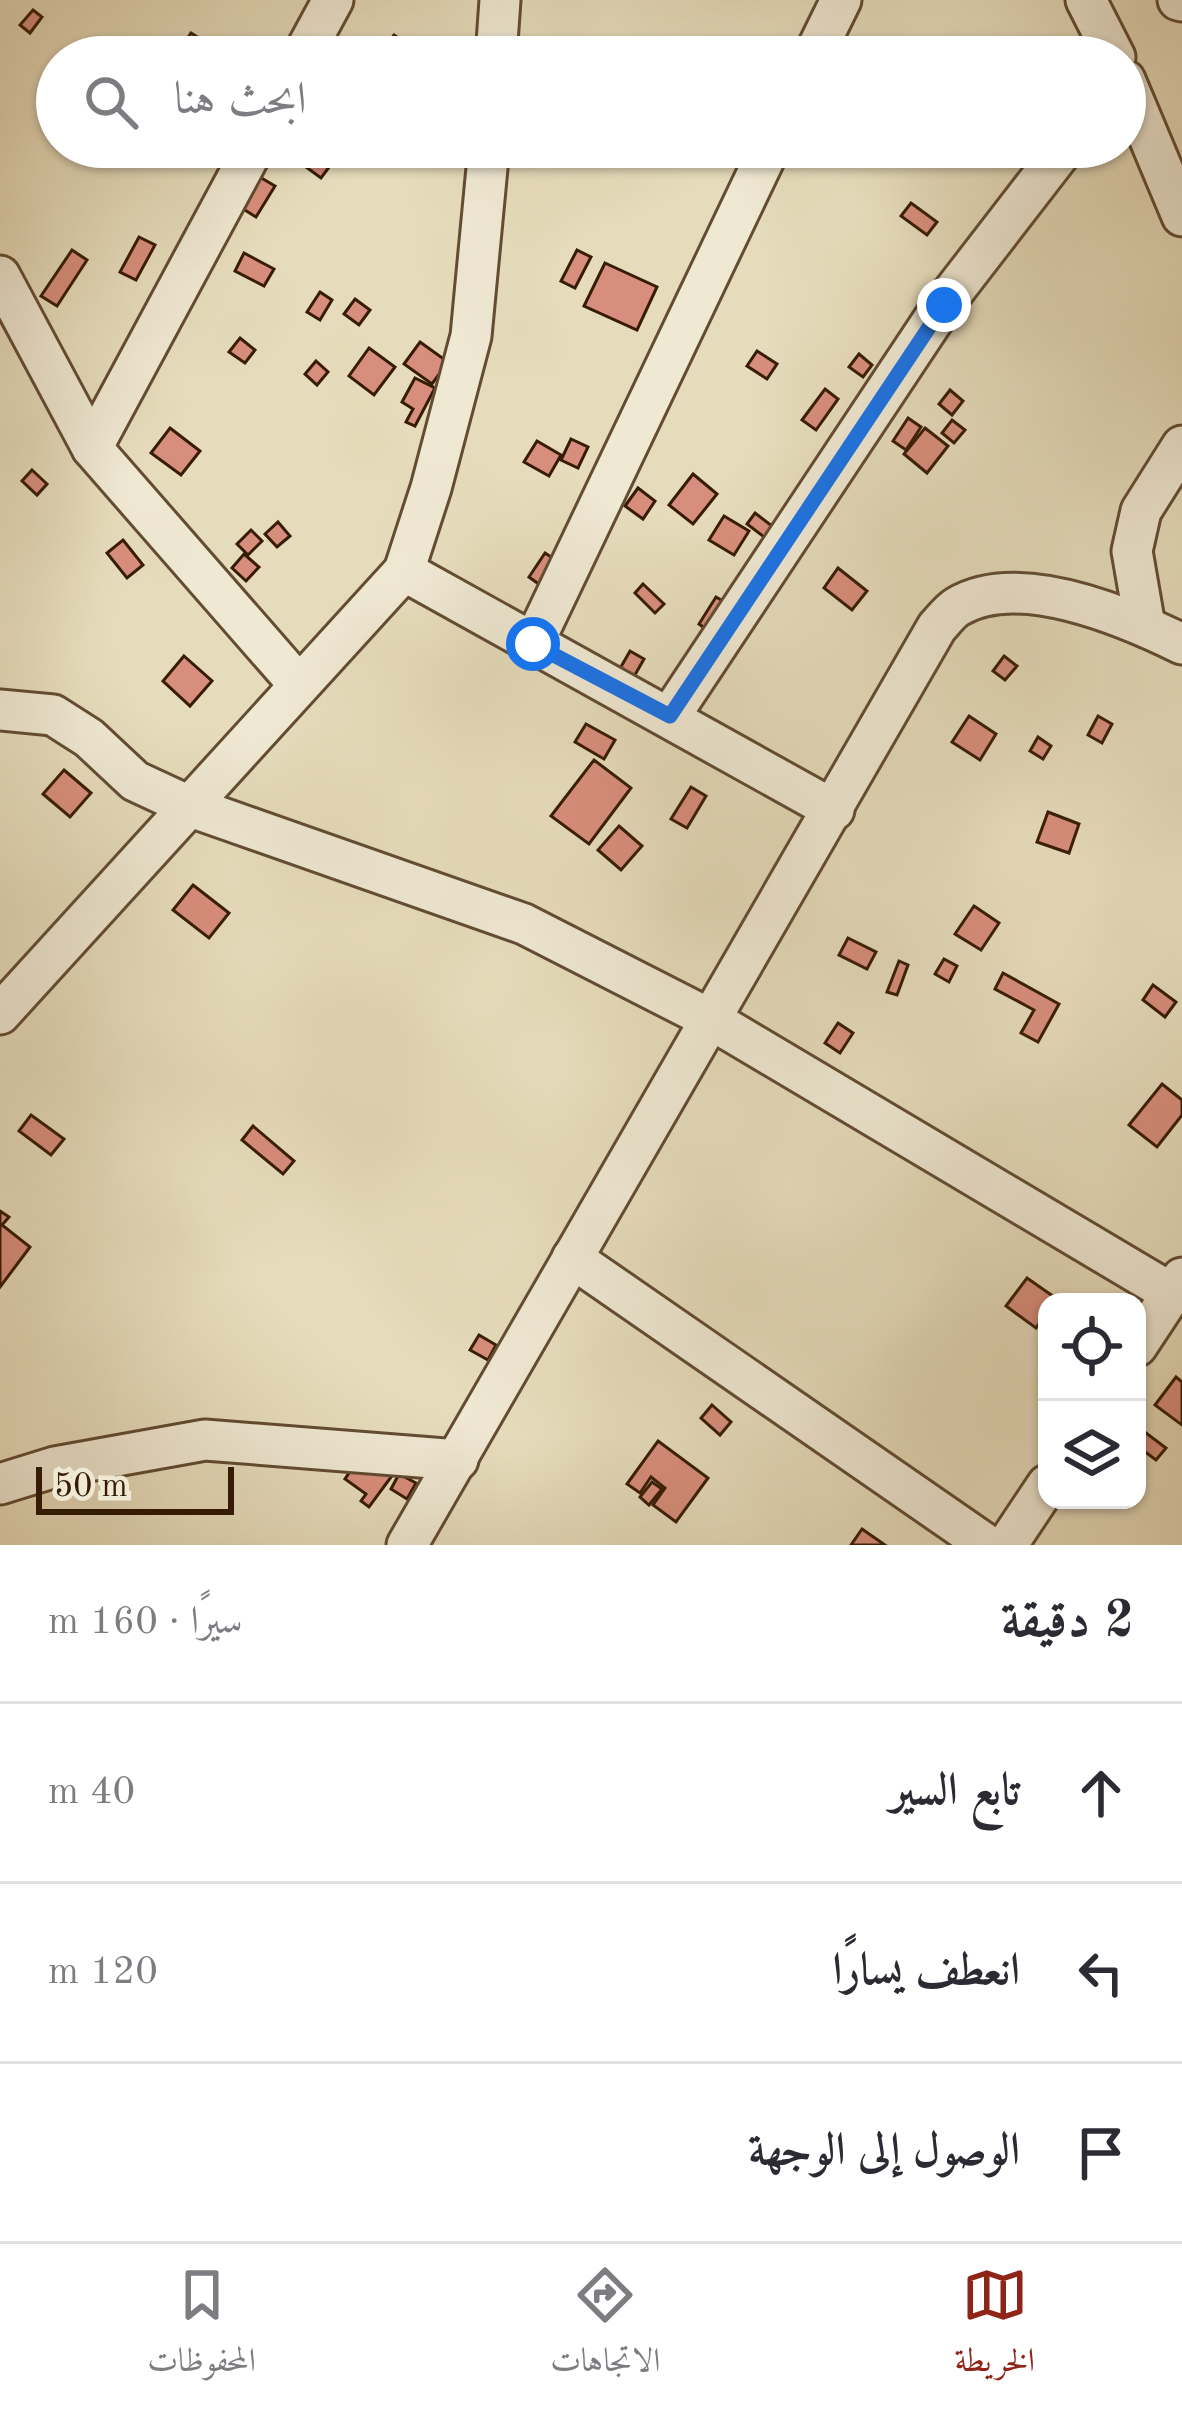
<!DOCTYPE html>
<html lang="ar">
<head>
<meta charset="utf-8">
<style>
	body { margin:0; font-family:"Old Standard TT",Amiri,serif; background:#f2f2f3; color:#2b2b33; direction:rtl }
	.controls { position:absolute; right:36px; bottom:36px; display:grid; overflow:hidden; border-radius:24px; box-shadow:0 3px 9px #0004 }
	.controls button { width:108px; height:108px; display:grid; place-items:center; padding:0; border:0; border-bottom:3px solid #e1e1e2; background:#fff; color:#2b2b33; font:60px sans-serif }
	.scale { position:absolute; left:36px; bottom:30px; width:198px; box-sizing:border-box; padding-left:12px; border:6px solid #371c05; border-top:0; font-size:33px; line-height:42px; white-space:nowrap; color:#371c05; -webkit-text-stroke:9px #efe8d3; paint-order:stroke }
	.stop { position:absolute; width:36px; height:36px; margin:-27px; border:9px solid #1a73e8; border-radius:50%; background:#fff }
	.stop.end { background:#1a73e8; border-color:#fff; box-shadow:0 3px 12px #0008 }
	.list { margin:0; padding:0; list-style:none }
	h2 { display:flex; justify-content:space-between; align-items:center; height:156px; margin:0; padding:0 48px; font-size:51px }
	h2 small { font-size:39px; font-weight:400; color:#7c7c81 }
	.list li { display:grid; grid-template-columns:78px 1fr auto; gap:36px; align-items:center; box-sizing:border-box; height:180px; padding:0 48px; border-top:3px solid #e1e1e2 }
	.list b { display:block; font-size:45px; white-space:nowrap }
	.list em { font-size:39px; font-style:normal; color:#7c7c81 }
	.icon { flex:none; width:66px; height:66px; fill:none; stroke:currentColor; stroke-width:2; stroke-linecap:round; stroke-linejoin:round }
	.map { position:relative; flex:none; width:1182px; height:1545px; overflow:hidden; direction:ltr }
	.search { position:absolute; background:#fff; box-shadow:0 3px 9px #0004; left:36px; right:36px; top:36px; height:132px; display:flex; align-items:center; gap:30px; box-sizing:border-box; padding:0 42px; border-radius:66px; color:#7c7c81; font-size:45px }
	.sheet { height:696px; background:#fff }
	nav { display:flex; justify-content:space-around; align-items:center; box-sizing:border-box; height:168px; border-top:3px solid #e1e1e2; background:#fff; font-size:33px; color:#7c7c81 }
	nav a { display:grid; justify-items:center; gap:6px }
	nav .on { color:#8f2418 }
	.map>svg:first-child { display:block }
	.building { fill:#d88e7c; stroke:#371c05; stroke-width:3 }
	.lines { fill:none; stroke-linecap:round; stroke-linejoin:round }
	.minor-casing { stroke:#634c32; stroke-width:45 }
	.minor { stroke:#efe8d3; stroke-width:39 }
	.route { stroke:#1a73e8; stroke-width:15 }
</style>
</head>
<body>
<div class="map">
<svg width="1182" height="1545" viewBox="0 0 1182 1545">
	<rect width="100%" height="100%" fill="#e6dcbb"/>
	<filter id="stains"><feTurbulence type="fractalNoise" baseFrequency=".00167" numOctaves="4"/><feColorMatrix values="0 0 0 0 .2 0 0 0 0 .09 0 0 0 0 .02 0 0 0 .5 -.17"/></filter>
	<radialGradient id="worn" r=".72"><stop offset=".6" stop-color="#630" stop-opacity="0"/><stop offset="1" stop-color="#630" stop-opacity=".3"/></radialGradient>
	<g class="building">
		<polygon points="33,10 42,17 30,33 20,25"/>
		<polygon points="191,33 221,52 218,57 175,57"/>
		<polygon points="394,35 408,44 399,57 384,49"/>
		<polygon points="304,147 335,147 341,151 321,178 295,159"/>
		<polygon points="258,176 275,186 256,217 240,207"/>
		<polygon points="911,203 937,222 927,235 901,216"/>
		<polygon points="139,237 155,245 136,280 120,272"/>
		<polygon points="72,250 87,260 57,306 41,296"/>
		<polygon points="577,250 591,257 575,288 561,281"/>
		<polygon points="244,253 274,269 264,286 235,271"/>
		<polygon points="605,263 657,287 637,330 584,306"/>
		<polygon points="320,292 332,300 320,320 307,312"/>
		<polygon points="355,299 370,310 359,325 344,314"/>
		<polygon points="240,338 255,350 245,363 229,352"/>
		<polygon points="420,342 448,362 432,384 404,364"/>
		<polygon points="369,348 395,367 374,395 349,376"/>
		<polygon points="757,351 777,364 767,379 747,366"/>
		<polygon points="859,354 872,365 863,377 849,367"/>
		<polygon points="316,361 328,372 317,385 305,374"/>
		<polygon points="415,378 435,388 415,426 406,422 413,409 402,402"/>
		<polygon points="825,389 838,399 816,430 802,420"/>
		<polygon points="950,390 963,401 952,415 939,404"/>
		<polygon points="908,418 921,427 906,450 893,441"/>
		<polygon points="952,420 965,430 954,443 942,433"/>
		<polygon points="170,428 200,451 181,475 151,453"/>
		<polygon points="925,428 948,446 927,473 904,454"/>
		<polygon points="571,439 588,447 578,468 561,460"/>
		<polygon points="537,441 561,455 549,476 524,462"/>
		<polygon points="32,470 47,484 37,495 22,481"/>
		<polygon points="693,474 717,494 693,524 669,505"/>
		<polygon points="638,488 655,501 643,519 625,506"/>
		<polygon points="755,513 776,529 768,540 747,524"/>
		<polygon points="724,516 749,531 734,555 709,540"/>
		<polygon points="278,522 290,536 277,547 265,534"/>
		<polygon points="251,530 262,541 248,555 237,544"/>
		<polygon points="123,540 143,565 127,578 107,553"/>
		<polygon points="545,553 559,562 543,587 529,577"/>
		<polygon points="244,554 259,567 246,581 232,568"/>
		<polygon points="838,568 867,591 852,610 824,588"/>
		<polygon points="643,584 664,604 655,613 635,593"/>
		<polygon points="716,597 728,604 710,632 699,624"/>
		<polygon points="630,651 644,659 628,687 614,679"/>
		<polygon points="184,656 212,681 190,706 163,681"/>
		<polygon points="1004,656 1017,666 1005,680 993,671"/>
		<polygon points="969,716 996,734 980,760 952,742"/>
		<polygon points="1098,716 1112,724 1102,743 1088,735"/>
		<polygon points="586,724 615,740 604,759 575,742"/>
		<polygon points="1038,737 1051,746 1043,759 1030,751"/>
		<polygon points="594,760 631,788 589,844 551,816"/>
		<polygon points="64,770 91,793 70,817 43,794"/>
		<polygon points="691,787 706,796 687,828 671,819"/>
		<polygon points="1048,812 1079,824 1069,853 1037,842"/>
		<polygon points="619,826 642,846 621,870 598,850"/>
		<polygon points="193,885 229,913 209,938 173,910"/>
		<polygon points="974,906 999,923 981,950 955,934"/>
		<polygon points="848,938 876,952 867,969 839,955"/>
		<polygon points="944,959 957,966 949,982 935,974"/>
		<polygon points="899,961 908,965 897,995 887,992"/>
		<polygon points="1003,973 1059,1004 1038,1042 1021,1033 1034,1010 995,989"/>
		<polygon points="1153,985 1176,1002 1165,1017 1143,1000"/>
		<polygon points="838,1023 853,1033 840,1053 825,1043"/>
		<polygon points="1162,1084 1182,1100 1182,1115 1157,1147 1129,1125"/>
		<polygon points="31,1115 64,1139 51,1155 19,1131"/>
		<polygon points="253,1126 294,1161 283,1174 242,1140"/>
		<polygon points="0,1211 9,1217 2,1225 30,1247 0,1287"/>
		<polygon points="1027,1278 1057,1299 1047,1302 1047,1313 1036,1328 1006,1306"/>
		<polygon points="479,1335 496,1345 488,1360 470,1350"/>
		<polygon points="1176,1377 1182,1382 1182,1425 1155,1405"/>
		<polygon points="712,1405 731,1422 720,1435 701,1418"/>
		<polygon points="1146,1433 1166,1448 1156,1460 1137,1446"/>
		<polygon points="658,1441 708,1478 676,1522 653,1505 665,1488 651,1477 640,1493 627,1484"/>
		<polygon points="364,1451 394,1473 369,1507 361,1501 366,1494 345,1479"/>
		<polygon points="399,1474 416,1483 407,1499 391,1489"/>
		<polygon points="652,1482 662,1489 649,1505 640,1497"/>
		<polygon points="862,1529 885,1545 851,1545"/>
	</g>
	<g class="lines">
		<defs>
			<g id="minor">
				<polyline points="1086,0 1115,57"/>
				<polyline points="1178,0 1182,1"/>
				<polyline points="302,57 333,0"/>
				<polyline points="496,57 500,0"/>
				<polyline points="813,57 841,0"/>
				<polyline points="1125,80 1182,216"/>
				<polyline points="0,276 92,448 299,685"/>
				<polyline points="92,448 254,147"/>
				<polyline points="404,571 431,488 471,336 489,147"/>
				<polyline points="1145,626 1132,551 1141,511 1182,446"/>
				<polyline points="533,644 770,147"/>
				<polyline points="0,710 53,715 89,738 135,781 191,807 524,924 710,1019 1171,1293"/>
				<polyline points="670,716 943,305 1065,147"/>
				<polyline points="0,1014 404,571 834,810"/>
				<polyline points="572,1258 987,1545"/>
				<polyline points="1137,1346 1182,1278"/>
				<polyline points="0,1484 55,1467 205,1440 458,1460"/>
				<path d="M 407,1545 L 937,627 C 943,621 949,612 957,607 C 1018,570 1125,616 1182,644"/>
				<polyline points="1007,1545 1047,1485"/>
			</g>
		</defs>
		<use href="#minor" class="minor-casing"/>
		<use href="#minor" class="minor"/>
	</g>
	<g class="lines">
		<polyline class="route" points="533,644 670,716 944,305"/>
	</g>
	<rect width="100%" height="100%" filter="url(#stains)"/>
	<rect width="100%" height="100%" fill="url(#worn)"/>
</svg>
<div class="controls">
<button><svg class="icon" aria-label="locate" viewBox="0 0 24 24"><circle cx="12" cy="12" r="6"/><path d="M12 2v4M12 18v4M2 12h4M18 12h4"/></svg></button>
<button><svg class="icon" aria-label="layers" viewBox="0 0 24 24"><path d="M12 4l9 5-9 5-9-5zM3 14l9 5 9-5"/></svg></button>
</div>
<div class="scale">50 m</div>
<div class="stop" style="left:533px;top:644px"></div>
<div class="stop end" style="left:944px;top:305px"></div>
<div class="search"><svg class="icon" aria-label="search" viewBox="0 0 24 24"><circle cx="10" cy="10" r="6"/><path d="M15 15l6 6"/></svg>ابحث هنا</div>
</div>
<section class="sheet">
<h2>2 دقيقة<small>سيرًا · 160 m</small></h2>
<ul class="list">
<li><svg class="icon" aria-label="ahead" viewBox="0 0 24 24"><path d="M12 20V5M6 11l6-6 6 6"/></svg><div><b>تابع السير</b></div><em>40 m</em></li>
<li><svg class="icon" aria-label="left" viewBox="0 0 24 24"><path d="M17 20v-9H6M10 6l-5 5 5 5"/></svg><div><b>انعطف يسارًا</b></div><em>120 m</em></li>
<li><svg class="icon" aria-label="arrive" viewBox="0 0 24 24"><path d="M6 21V4h12l-3 4 3 4H6"/></svg><div><b>الوصول إلى الوجهة</b></div></li>
</ul>
</section>
<nav>
<a class="on"><svg class="icon" aria-label="map" viewBox="0 0 24 24"><path d="M3 6l6-2 6 2 6-2v14l-6 2-6-2-6 2zM9 4v14M15 6v14"/></svg>الخريطة</a>
<a><svg class="icon" aria-label="directions" viewBox="0 0 24 24"><path d="M12 3l9 9-9 9-9-9zM9 14v-3h6M13 9l2 2-2 2"/></svg>الاتجاهات</a>
<a><svg class="icon" aria-label="saved" viewBox="0 0 24 24"><path d="M7 4h10v16l-5-4-5 4z"/></svg>المحفوظات</a>
</nav>
</body>
</html>
